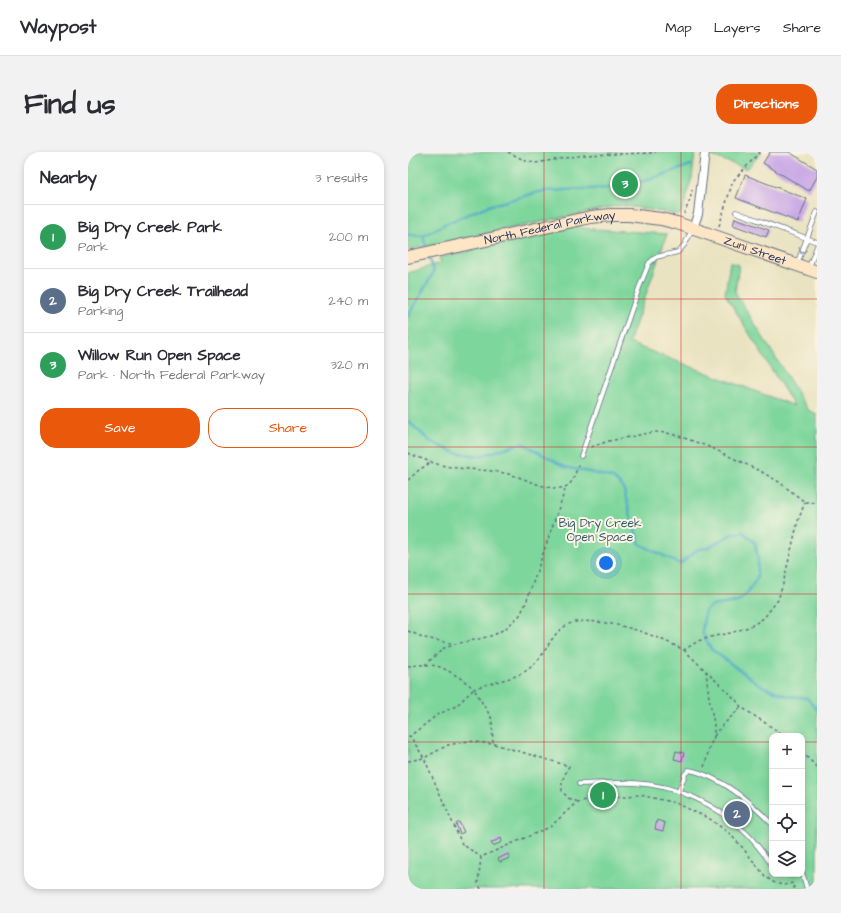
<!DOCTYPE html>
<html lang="en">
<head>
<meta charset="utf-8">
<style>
	body { margin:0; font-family:"Architects Daughter",sans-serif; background:#f2f2f3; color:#2b2b33 }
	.controls { position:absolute; right:12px; bottom:12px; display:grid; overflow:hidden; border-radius:8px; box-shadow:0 2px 6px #0003 }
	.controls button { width:36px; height:36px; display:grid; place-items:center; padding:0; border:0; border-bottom:1px solid #e1e1e2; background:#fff; color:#2b2b33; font:20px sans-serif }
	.you { position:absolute; left:198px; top:411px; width:14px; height:14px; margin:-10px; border:3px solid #fff; border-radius:50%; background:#1a73e8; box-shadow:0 0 0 6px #1a73e833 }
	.badge { display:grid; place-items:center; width:26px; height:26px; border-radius:50%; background:#ea580c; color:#fff; font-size:13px; font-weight:700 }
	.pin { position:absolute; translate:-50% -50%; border:2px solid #fff; box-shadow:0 1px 4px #0006 }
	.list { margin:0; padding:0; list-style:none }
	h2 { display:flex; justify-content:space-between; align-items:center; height:52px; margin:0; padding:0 16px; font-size:17px }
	h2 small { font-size:13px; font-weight:400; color:#7c7c81 }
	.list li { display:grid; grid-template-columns:26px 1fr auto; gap:12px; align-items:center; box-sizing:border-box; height:64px; padding:0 16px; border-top:1px solid #e1e1e2 }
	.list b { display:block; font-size:15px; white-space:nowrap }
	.list p { margin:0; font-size:13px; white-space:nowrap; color:#7c7c81 }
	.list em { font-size:13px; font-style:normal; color:#7c7c81 }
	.actions { display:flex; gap:8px; padding:12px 16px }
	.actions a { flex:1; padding:9px 0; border:1px solid #ea580c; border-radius:16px; text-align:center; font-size:14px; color:#ea580c }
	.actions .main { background:#ea580c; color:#fff }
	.icon { flex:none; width:22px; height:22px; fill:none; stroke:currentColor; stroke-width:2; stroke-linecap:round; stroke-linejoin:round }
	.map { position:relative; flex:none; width:409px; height:737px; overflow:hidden; border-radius:16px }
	header { display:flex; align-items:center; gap:24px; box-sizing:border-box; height:56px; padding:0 20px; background:#fff; border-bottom:1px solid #e1e1e2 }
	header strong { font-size:19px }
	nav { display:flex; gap:22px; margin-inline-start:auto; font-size:14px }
	.intro { display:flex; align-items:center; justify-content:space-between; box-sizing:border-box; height:96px; padding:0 24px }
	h1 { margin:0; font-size:28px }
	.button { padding:10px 18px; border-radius:16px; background:#ea580c; color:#fff; font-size:14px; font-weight:700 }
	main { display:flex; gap:24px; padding:0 24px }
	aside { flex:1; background:#fff; border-radius:16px; box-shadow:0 2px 6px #0003 }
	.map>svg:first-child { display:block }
	.green { fill:#7dd69b; stroke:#4c827c; fill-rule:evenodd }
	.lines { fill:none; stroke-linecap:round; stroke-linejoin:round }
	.stream { stroke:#42a9c2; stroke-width:2.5 }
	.building { fill:#c4a1e6 }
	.service-casing { stroke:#636e81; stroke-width:5.5 }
	.minor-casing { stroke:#636e81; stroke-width:10 }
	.secondary-casing { stroke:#636e81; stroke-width:14 }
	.path { stroke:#636e81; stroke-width:1.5; stroke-dasharray:3 3; stroke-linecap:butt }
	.service { stroke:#fff; stroke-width:4 }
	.minor { stroke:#fff; stroke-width:8 }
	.secondary { stroke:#fde5c5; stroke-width:12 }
	.oneway { stroke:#8d97ae }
	.grid { fill:none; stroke:#d62828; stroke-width:1; stroke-opacity:0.55 }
	.labels { text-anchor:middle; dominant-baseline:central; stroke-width:4; stroke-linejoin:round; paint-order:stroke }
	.street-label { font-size:12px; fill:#1b2f5e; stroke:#fcf5e5 }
	.park-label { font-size:12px; fill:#34596d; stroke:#fcf5e5 }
</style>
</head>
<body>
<header>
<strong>Waypost</strong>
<nav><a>Map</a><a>Layers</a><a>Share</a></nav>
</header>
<div class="intro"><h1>Find us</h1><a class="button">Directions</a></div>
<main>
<aside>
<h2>Nearby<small>3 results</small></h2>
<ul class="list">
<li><span class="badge" style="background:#2e9e5b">1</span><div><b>Big Dry Creek Park</b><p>Park</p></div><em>200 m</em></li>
<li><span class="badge" style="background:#5c6f8a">2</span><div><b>Big Dry Creek Trailhead</b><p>Parking</p></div><em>240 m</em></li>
<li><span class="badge" style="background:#2e9e5b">3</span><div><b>Willow Run Open Space</b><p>Park · North Federal Parkway</p></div><em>320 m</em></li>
</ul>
<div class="actions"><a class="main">Save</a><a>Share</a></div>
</aside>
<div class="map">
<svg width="409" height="737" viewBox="0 0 409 737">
	<rect width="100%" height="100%" fill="#fcf5e5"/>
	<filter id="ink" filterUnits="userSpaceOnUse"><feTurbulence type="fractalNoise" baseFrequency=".025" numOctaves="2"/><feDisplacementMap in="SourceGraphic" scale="8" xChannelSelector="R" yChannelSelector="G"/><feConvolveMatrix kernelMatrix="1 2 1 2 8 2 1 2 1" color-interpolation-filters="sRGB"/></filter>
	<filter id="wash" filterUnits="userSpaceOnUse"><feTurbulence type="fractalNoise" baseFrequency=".012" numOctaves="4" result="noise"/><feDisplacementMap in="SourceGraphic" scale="16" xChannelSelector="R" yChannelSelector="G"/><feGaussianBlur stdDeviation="0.9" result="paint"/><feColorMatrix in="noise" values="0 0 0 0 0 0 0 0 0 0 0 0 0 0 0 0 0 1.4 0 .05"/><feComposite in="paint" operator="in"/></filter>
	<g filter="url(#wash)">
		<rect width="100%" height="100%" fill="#eae3c1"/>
		<g class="green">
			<polygon points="0,0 287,0 284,26 280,38 278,49 272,63 213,53 0,98"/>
			<polygon points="304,0 354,0 339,17 304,4"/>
			<path d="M 171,73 L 173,76 L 259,82 L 221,191 L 386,254 L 317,142 L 322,110 L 331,113 L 327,140 L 400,258 L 409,262 L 409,737 L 0,737 L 0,121 L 33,111 L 31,106 ZM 364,584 L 394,584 L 394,722 L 364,722 Z"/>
		</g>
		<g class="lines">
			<g class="stream">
				<polyline points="0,83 15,84 19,98"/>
				<polyline points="15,84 39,71 80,54 135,39 202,36 240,28 283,13"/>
				<polyline points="0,164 26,120 21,104"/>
				<polyline points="0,269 23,290 48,301 72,304 114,291 157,315 181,320 205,326 215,335 226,376 232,392 272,412 290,397 299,396 324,382 335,380 347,391 350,407 349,426 338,443 329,450 303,454 297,459 294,480 303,497 319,509 354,534 379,544 399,546 409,558"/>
			</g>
		</g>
		<g id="blocks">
			<g class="building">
				<polygon points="362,0 381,0 409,17 409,25 401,39 355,11"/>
				<polygon points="337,23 399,47 390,70 328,46"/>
				<polygon points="327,66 361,78 358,85 325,73"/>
				<polygon points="268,599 276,601 274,609 266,607"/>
				<polygon points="249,668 257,671 255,679 247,677"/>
				<polygon points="51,670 56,680 52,682 48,672"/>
				<polygon points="93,686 94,690 85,694 83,691"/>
				<polygon points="100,702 102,706 92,710 90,707"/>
			</g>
		</g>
	</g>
	<g filter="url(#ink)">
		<use href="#blocks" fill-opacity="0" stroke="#636e81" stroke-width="1"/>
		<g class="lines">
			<defs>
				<g id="service">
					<polyline points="328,60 409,90"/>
					<polyline points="389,112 409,60"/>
					<polyline points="401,115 409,94"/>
					<polyline points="173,304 231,136 241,111 248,105 270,100 277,92 284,78"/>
					<path d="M 171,632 C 189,632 208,630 226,631 C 268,633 309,652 339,682 C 348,691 356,702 364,713"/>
					<path d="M 271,639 L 277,622 L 281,618 C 289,619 295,622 302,625 C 326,636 345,653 364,672"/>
					<polyline points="394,720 399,737"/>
				</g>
				<polyline id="minor" points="285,76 290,62 297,0"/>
				<g id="secondary">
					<path id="s1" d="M 0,105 L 183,65 L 203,63 L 221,63 L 253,67 L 269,71 L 409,120"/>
				</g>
			</defs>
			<use href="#service" class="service-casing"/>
			<use href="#minor" class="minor-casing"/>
			<use href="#secondary" class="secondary-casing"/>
			<g class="path">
				<polyline points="100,0 118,9 127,11 176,3 241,1 248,0"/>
				<polyline points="276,62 282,48 284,38"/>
				<polyline points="311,74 325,29 352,0"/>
				<polyline points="183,295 201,289 246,280 259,281 271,284 304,296 354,320 371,330 397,350 409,351"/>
				<path d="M 0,301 C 16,308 32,314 49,316 C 68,318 86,318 104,323 C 119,327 141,340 157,335 C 166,332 168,318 171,310"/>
				<polyline points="0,328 11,318 22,311"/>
				<polyline points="0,479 17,486 47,492 71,487 86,483 98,476 112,463 118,451 158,335"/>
				<polyline points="276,498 328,548 333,555 377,584"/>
				<polyline points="17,513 36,496 46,493"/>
				<path d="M 0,514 C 9,513 20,512 29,514 C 38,516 59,530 66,537 C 71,535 76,533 81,532 C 96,527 110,526 123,515 C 138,503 141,485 156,475 C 165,468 178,469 189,470 C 220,473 248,484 276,498 L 290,489 L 306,484 L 323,481 L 343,474 L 356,466 L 362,458 L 370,448 L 375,432 L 390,369 L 397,350"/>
				<polyline points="306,584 313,575 333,555"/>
				<polyline points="0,585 2,584 29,563 48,554 66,537 84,567 85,592 61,589 40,593 16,606 2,584"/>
				<polyline points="86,592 161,614 154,629 154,639 160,646 169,650"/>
				<polyline points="394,600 409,615"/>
				<polyline points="0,609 16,606 54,692 73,705"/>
				<polyline points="296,615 298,609 301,596 306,585 306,571 301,546 298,519"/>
				<polyline points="73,737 70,731 73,705 142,675 169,650 186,646 232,643 268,651 302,667 321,681 334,695 357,724 365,730 371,732 376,733 385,731 386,737"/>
			</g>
			<use href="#service" class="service"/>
			<use href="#minor" class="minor"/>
			<use href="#secondary" class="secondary"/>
		</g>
		<defs><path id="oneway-chevron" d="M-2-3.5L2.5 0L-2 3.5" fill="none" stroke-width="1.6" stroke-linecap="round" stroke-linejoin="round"/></defs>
		<use class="oneway" href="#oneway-chevron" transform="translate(394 99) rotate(111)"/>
	</g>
	<path class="grid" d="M 136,0 L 136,737M 273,0 L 273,737M 0,147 L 409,147M 0,295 L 409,295M 0,442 L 409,442M 0,590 L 364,590M 394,590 L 409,590"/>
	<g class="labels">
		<g class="street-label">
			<text stroke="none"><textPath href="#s1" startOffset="145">North Federal Parkway</textPath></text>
			<text stroke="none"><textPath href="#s1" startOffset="357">Zuni Street</textPath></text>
		</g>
		<g class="park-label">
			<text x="192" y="371">Big Dry Creek<tspan x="192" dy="14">Open Space</tspan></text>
		</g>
	</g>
</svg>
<div class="controls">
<button>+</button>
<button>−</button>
<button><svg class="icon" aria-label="locate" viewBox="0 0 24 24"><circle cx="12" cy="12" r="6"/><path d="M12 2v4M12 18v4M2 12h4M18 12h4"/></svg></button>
<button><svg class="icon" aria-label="layers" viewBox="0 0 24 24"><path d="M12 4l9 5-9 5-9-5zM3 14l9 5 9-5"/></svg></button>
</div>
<div class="you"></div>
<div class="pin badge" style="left:195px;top:643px;background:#2e9e5b">1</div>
<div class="pin badge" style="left:329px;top:662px;background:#5c6f8a">2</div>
<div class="pin badge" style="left:217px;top:32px;background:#2e9e5b">3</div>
</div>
</main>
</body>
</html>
